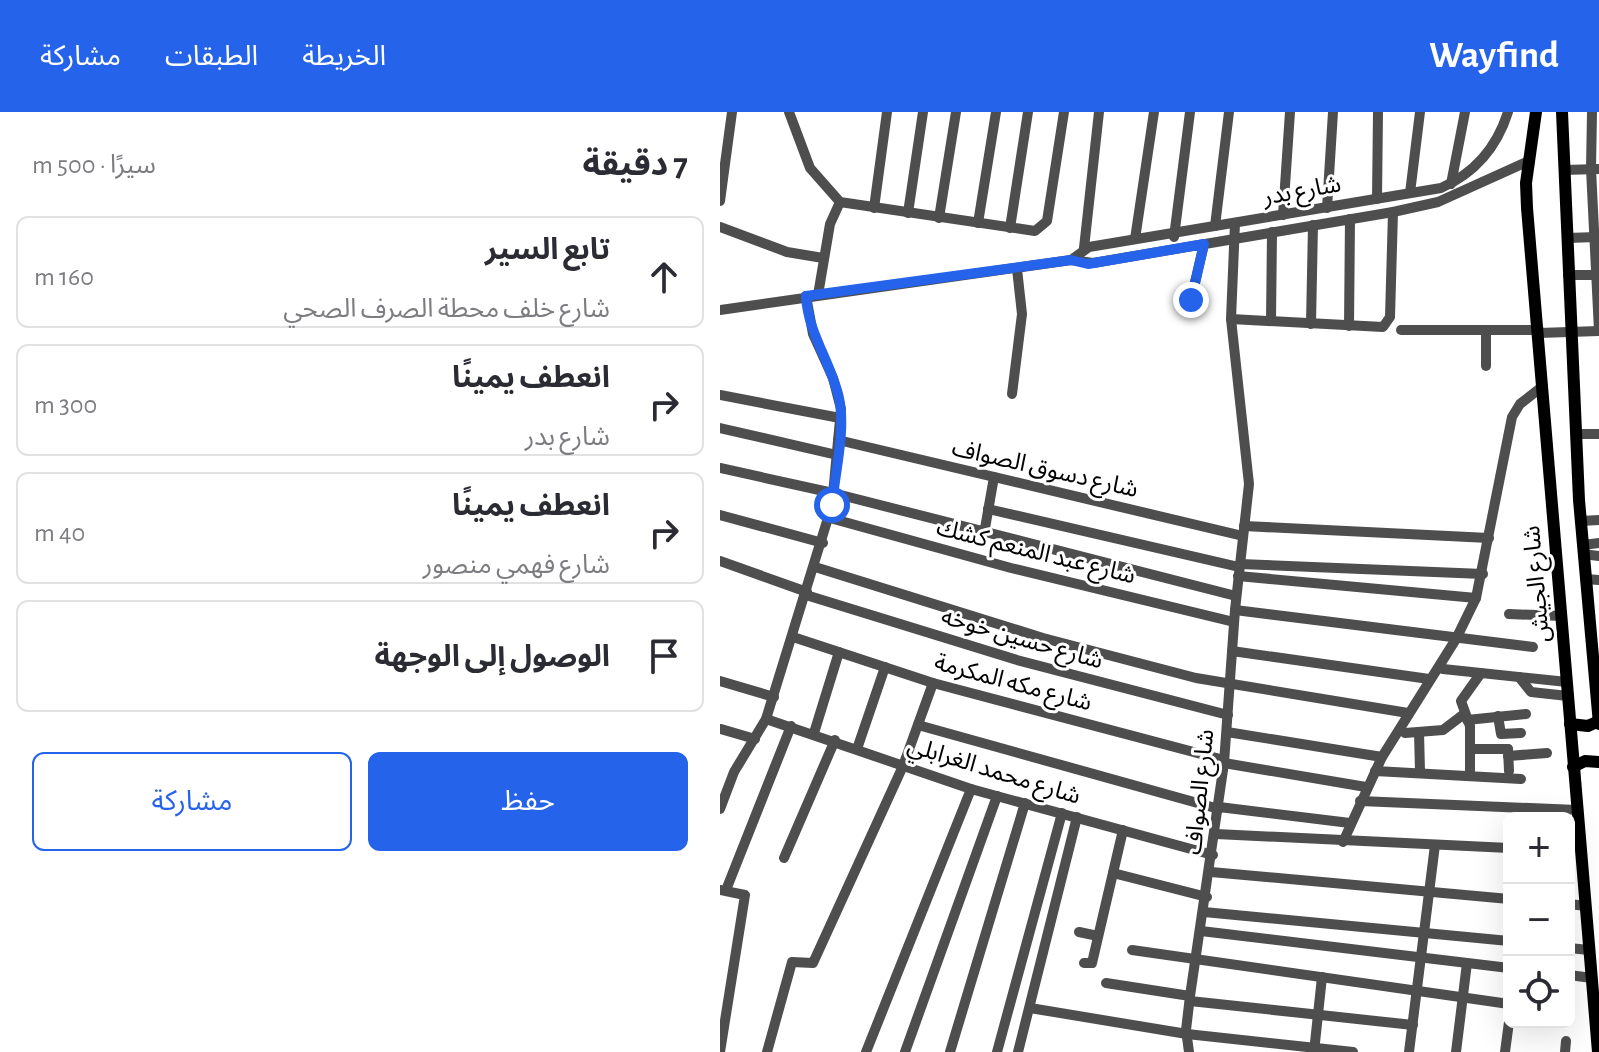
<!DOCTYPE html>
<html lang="ar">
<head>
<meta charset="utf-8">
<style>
	body { margin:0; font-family:"Alegreya Sans","Noto Sans Arabic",sans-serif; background:#f7f7f7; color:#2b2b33; direction:rtl }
	.controls { position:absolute; right:24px; bottom:24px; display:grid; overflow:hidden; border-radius:12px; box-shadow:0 8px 32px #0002 }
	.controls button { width:72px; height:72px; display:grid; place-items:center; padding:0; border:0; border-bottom:2px solid #e1e1e2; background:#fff; color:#2b2b33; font:40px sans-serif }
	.stop { position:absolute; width:24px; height:24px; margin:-18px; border:6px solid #2563eb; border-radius:50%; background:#fff }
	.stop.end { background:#2563eb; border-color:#fff; box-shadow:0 2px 8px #0008 }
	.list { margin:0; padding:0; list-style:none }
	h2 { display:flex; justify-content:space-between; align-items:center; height:104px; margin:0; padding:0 32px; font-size:34px }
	h2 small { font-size:26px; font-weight:400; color:#7c7c81 }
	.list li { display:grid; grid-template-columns:52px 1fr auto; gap:24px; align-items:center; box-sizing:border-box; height:112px; margin:0 16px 16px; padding:0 16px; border:2px solid #e1e1e2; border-radius:12px }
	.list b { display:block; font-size:30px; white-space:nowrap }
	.list p { margin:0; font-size:26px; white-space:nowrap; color:#7c7c81 }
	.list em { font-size:26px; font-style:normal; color:#7c7c81 }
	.actions { display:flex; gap:16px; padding:24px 32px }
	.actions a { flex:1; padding:18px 0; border:2px solid #2563eb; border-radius:12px; text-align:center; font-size:28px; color:#2563eb }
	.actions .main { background:#2563eb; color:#fff }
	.icon { flex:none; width:44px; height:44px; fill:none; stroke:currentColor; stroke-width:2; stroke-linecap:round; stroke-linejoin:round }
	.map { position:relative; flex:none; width:879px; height:940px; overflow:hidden; direction:ltr }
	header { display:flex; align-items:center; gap:48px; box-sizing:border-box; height:112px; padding:0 40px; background:#2563eb; color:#fff }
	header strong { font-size:38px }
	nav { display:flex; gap:44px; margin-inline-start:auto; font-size:28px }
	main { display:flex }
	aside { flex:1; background:#fff }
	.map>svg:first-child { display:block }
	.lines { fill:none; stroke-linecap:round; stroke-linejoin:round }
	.minor { stroke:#4e4e4e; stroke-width:10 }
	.major { stroke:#000; stroke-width:12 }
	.route { stroke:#2563eb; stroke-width:10 }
	.labels { text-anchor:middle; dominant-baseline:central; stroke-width:6; stroke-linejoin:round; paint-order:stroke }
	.street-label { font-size:24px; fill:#000; stroke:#fff }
</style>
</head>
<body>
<header>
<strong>Wayfind</strong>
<nav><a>الخريطة</a><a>الطبقات</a><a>مشاركة</a></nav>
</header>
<main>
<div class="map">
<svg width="879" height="940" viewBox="0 0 879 940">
	<rect width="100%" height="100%" fill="#fff"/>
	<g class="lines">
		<g class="minor">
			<polyline points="69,0 90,56 120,90 315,119 327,109 344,0"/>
			<polyline points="872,0 871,57 879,219"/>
			<polyline points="844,58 879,57"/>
			<polyline points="731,72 745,0"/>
			<polyline points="690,81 700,0"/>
			<polyline points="657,87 658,0"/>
			<polyline points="0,89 12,0"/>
			<polyline points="154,96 167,0"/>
			<polyline points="607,96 613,0"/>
			<polyline points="188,101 203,0"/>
			<polyline points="563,103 570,0"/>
			<polyline points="219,106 236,0"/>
			<polyline points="258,111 276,0"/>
			<polyline points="495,114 509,0"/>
			<polyline points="0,115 67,140 103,146"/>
			<polyline points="290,116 308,0"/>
			<polyline points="454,125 470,0"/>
			<polyline points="847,126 877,125"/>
			<polyline points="415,127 434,0"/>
			<polyline points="364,136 379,0"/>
			<path d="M 351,148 L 369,135 L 721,76 C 755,61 777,35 788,0"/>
			<polyline points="848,163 879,163"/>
			<polyline points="98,183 110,112 120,90"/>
			<polyline points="471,188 484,132"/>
			<polyline points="0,198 351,148 373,151 673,100 718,90 809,49"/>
			<polyline points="511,207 663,215 670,205 673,100"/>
			<polyline points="551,209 552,120"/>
			<polyline points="591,212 593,113"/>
			<polyline points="629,214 630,107"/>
			<polyline points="681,218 819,218"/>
			<polyline points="819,221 879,219"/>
			<polyline points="766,254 766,218"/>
			<polyline points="292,282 302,202 297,157"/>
			<polyline points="0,283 120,306"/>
			<polyline points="0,316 117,343"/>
			<polyline points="856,322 879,322"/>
			<polyline points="118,328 523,424"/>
			<polyline points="0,356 113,381 516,484"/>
			<polyline points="268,397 519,455"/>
			<polyline points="0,403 103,431"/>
			<polyline points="110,406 291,456 514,510"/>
			<polyline points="861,409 879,408"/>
			<polyline points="524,414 769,426"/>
			<polyline points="264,422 274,365"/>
			<polyline points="863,433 879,431"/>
			<polyline points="863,442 879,444"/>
			<polyline points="0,449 87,480"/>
			<polyline points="520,452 763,462"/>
			<polyline points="95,455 323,526 476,566 688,601"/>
			<polyline points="518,464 756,486"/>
			<polyline points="865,467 879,468"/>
			<polyline points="86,483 297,548 508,603"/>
			<polyline points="515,498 813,535"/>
			<polyline points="789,502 842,504"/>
			<polyline points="73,525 213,571 504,648"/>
			<polyline points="512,539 709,567"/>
			<polyline points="723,557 847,570"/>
			<polyline points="799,565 811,580 848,584"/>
			<polyline points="0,569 54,585"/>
			<polyline points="778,604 781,622 801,621"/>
			<polyline points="46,607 251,677 493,743"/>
			<polyline points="747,608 806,602"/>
			<polyline points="198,613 499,697"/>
			<polyline points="1,617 35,627"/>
			<polyline points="507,620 662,645"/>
			<polyline points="699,620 700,659"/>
			<polyline points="94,621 119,540"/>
			<polyline points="685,621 723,618 744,602"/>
			<polyline points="137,637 165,555"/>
			<polyline points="750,637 788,637"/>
			<polyline points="788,637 789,659"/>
			<polyline points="788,644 827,641"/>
			<polyline points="504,651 646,675"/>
			<polyline points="655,659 801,667"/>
			<polyline points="750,659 750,614 741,589 761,561"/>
			<polyline points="640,689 857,698"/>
			<polyline points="499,695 630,711"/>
			<polyline points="0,697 14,660 46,607 112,393 121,297 113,266 93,222 86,184"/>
			<polyline points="496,722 789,736"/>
			<polyline points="623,730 662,645 736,527 756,486 792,305 800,292 823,274"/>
			<polyline points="64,746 115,628"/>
			<polyline points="491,760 789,787"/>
			<polyline points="393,761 487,785"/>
			<polyline points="0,778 25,783 0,940"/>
			<polyline points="6,778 71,614"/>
			<polyline points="849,792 866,794"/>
			<polyline points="484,800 789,829"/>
			<polyline points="481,819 789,856"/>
			<polyline points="359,820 378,824"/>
			<polyline points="849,836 869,838"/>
			<polyline points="412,838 789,892"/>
			<polyline points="364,851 372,851 403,718"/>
			<polyline points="849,863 872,866"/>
			<polyline points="386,871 470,884"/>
			<polyline points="470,889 693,913"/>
			<polyline points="310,896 467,922 633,940"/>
			<polyline points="47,940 72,850 93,851 183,654 213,571"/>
			<polyline points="146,940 251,677"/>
			<polyline points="185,940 277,684"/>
			<polyline points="230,940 305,691"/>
			<polyline points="277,940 342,701"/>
			<polyline points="298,940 357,705"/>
			<polyline points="469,940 466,918 470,884 504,651 515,498 529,372 511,207 515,111"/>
			<polyline points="594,940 602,865"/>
			<polyline points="689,940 715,733"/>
			<polyline points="736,940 747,851"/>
			<polyline points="785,940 789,910"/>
			<polyline points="845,940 846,929"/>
		</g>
		<g class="major">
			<polyline points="816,0 806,71 807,96 878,940"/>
			<polyline points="842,0 859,388 879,612"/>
			<polyline points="850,612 868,614 879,609"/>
			<polyline points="853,655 865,649 879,650"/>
		</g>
	</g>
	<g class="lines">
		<path class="route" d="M 112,393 C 115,360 126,318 119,286 C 111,250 88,222 86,184 L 351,148 L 368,152 L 484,132 L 471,188"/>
	</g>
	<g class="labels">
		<g class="street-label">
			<text transform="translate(582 79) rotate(-10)">شارع بدر</text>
			<text transform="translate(325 357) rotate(13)">شارع دسوق الصواف</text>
			<text transform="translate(316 440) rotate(14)">شارع عبد المنعم كشك</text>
			<text transform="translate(817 472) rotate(-95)">شارع الجيش</text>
			<text transform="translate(302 527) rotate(16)">شارع حسين خوخه</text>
			<text transform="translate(293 571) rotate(15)">شارع مكه المكرمة</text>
			<text transform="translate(274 659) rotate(17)">شارع محمد الغرابلي</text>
			<text transform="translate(480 680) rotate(-84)">شارع الصواف</text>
		</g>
	</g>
</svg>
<div class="controls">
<button>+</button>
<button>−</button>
<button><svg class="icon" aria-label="locate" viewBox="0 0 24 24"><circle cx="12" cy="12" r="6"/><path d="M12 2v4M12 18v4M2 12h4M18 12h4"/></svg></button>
</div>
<div class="stop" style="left:112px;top:393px"></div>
<div class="stop end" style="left:471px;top:188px"></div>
</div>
<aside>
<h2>7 دقيقة<small>سيرًا · 500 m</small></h2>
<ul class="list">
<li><svg class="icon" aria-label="ahead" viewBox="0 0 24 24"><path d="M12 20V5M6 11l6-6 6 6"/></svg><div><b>تابع السير</b><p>شارع خلف محطة الصرف الصحي</p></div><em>160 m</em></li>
<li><svg class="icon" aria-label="right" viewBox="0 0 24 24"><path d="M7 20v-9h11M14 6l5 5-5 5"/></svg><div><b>انعطف يمينًا</b><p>شارع بدر</p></div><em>300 m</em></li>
<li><svg class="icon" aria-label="right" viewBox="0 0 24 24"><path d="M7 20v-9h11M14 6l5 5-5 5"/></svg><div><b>انعطف يمينًا</b><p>شارع فهمي منصور</p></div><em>40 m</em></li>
<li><svg class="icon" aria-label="arrive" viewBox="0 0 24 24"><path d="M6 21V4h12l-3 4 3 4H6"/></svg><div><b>الوصول إلى الوجهة</b></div></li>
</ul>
<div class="actions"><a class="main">حفظ</a><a>مشاركة</a></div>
</aside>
</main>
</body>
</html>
